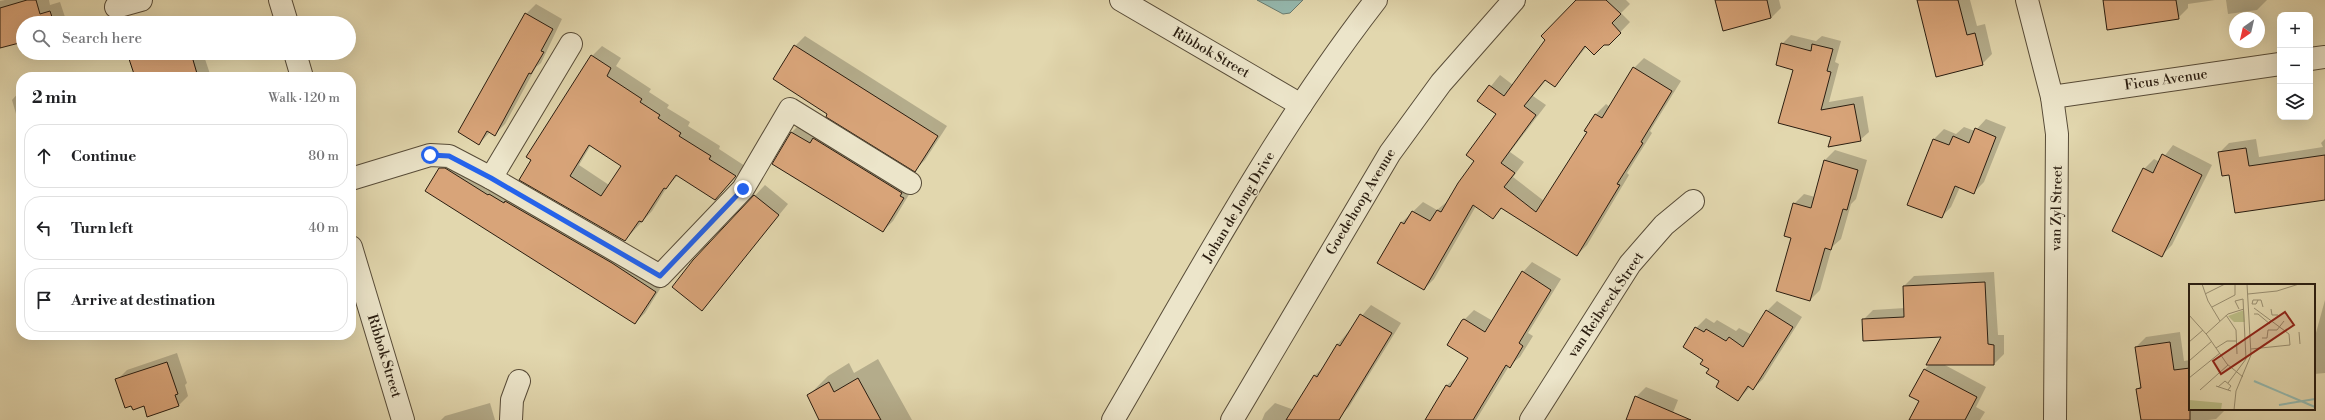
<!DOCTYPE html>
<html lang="en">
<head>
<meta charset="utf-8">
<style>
	body { margin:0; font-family:"Libre Bodoni",serif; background:#f6f6f6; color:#202124 }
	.controls { position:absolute; right:12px; top:12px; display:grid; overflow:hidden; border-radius:8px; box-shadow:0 4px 16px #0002 }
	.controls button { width:36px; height:36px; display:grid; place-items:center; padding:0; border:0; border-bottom:1px solid #e0e0e0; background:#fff; color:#202124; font:20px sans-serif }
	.compass { position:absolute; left:2229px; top:12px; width:36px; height:36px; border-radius:50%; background:#fff; box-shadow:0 4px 16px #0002; rotate:214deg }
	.stop { position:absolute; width:12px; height:12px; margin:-9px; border:3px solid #2563eb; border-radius:50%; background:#fff }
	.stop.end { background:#2563eb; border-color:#fff; box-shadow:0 1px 4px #0008 }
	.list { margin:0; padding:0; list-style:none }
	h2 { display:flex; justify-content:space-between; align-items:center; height:52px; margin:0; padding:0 16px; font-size:17px }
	h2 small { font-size:13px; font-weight:400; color:#757577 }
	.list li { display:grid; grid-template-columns:26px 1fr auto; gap:12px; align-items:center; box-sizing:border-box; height:64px; margin:0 8px 8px; padding:0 8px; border:1px solid #e0e0e0; border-radius:16px }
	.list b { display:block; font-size:15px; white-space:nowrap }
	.list em { font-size:13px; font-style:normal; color:#757577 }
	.icon { flex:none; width:22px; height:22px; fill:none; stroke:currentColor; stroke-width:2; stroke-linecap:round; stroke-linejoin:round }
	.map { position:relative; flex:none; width:2325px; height:420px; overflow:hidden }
	.search { position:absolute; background:#fff; box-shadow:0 4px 16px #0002; left:16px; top:16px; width:340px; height:44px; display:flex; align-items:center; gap:10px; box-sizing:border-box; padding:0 14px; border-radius:22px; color:#757577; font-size:15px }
	.panel { position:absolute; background:#fff; box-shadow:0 4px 16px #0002; left:16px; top:72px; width:340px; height:268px; border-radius:16px }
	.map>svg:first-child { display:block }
	.water { fill:#95b9af; stroke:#6a7b6f }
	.shadow { fill:#0003; fill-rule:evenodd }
	.building { fill:#d8a479; stroke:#2a1d10; fill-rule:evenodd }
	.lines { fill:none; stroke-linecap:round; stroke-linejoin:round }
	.minor-casing { stroke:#584c38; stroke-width:24 }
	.minor { stroke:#ece5ca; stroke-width:22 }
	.route { stroke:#2563eb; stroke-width:5 }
	.labels { text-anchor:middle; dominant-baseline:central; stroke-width:3; stroke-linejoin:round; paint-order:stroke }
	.street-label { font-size:14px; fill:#2a1d10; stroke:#ece5ca }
	.inset-river { fill:none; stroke:#95b9af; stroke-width:2 }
	.inset-road { fill:none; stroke:#988d6f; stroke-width:1 }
	.view { fill:#8f2418; fill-opacity:0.15; stroke:#8f2418; stroke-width:2 }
	.inset-edge { fill:none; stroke:#2a1d10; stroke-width:2 }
</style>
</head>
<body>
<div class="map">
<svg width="2325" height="420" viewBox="0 0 2325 420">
	<rect width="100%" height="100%" fill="#e2d7ae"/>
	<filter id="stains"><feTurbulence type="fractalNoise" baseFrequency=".005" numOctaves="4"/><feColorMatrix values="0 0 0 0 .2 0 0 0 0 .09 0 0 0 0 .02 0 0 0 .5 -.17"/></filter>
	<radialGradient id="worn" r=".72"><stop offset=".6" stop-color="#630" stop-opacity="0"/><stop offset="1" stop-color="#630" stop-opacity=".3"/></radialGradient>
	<polygon class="water" points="1257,0 1303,0 1290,13 1283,14"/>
	<g class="shadow">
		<polygon points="5,0 49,0 50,5 60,2 66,20 63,23 23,23 23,41 0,40 0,1"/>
		<polygon points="1575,0 1626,0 1630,4 1621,13 1630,22 1609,44 1587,46 1555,85 1547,79 1533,96 1546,105 1510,152 1524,162 1513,177 1544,201 1588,132 1596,114 1606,104 1610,107 1634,68 1644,58 1681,81 1650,131 1652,133 1627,173 1629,175 1587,245 1577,255 1502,208 1493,218 1476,206 1434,279 1424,289 1379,263 1402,222 1423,202 1437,210 1448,201 1475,161 1497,114 1479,101 1500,75 1513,85"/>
		<polygon points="1716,0 1779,0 1781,8 1771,18 1723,29"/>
		<polygon points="1918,0 1970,0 1977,26 1985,24 1992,54 1982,64"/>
		<polygon points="2104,0 2215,0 2188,4 2188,8 2178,18"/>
		<polygon points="2226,0 2267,0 2257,10 2228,14"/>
		<polygon points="536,4 562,19 541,63 536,67 505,124 495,134 490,132 479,144 526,14"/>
		<polygon points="1791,35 1816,41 1822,36 1841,41 1835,62 1839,64 1829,102 1863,96 1869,132 1860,140 1832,137 1794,69 1782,44"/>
		<polygon points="805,36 947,126 925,160 915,170 829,114 795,46"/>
		<path d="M 602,46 L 621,58 L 616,66 L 651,89 L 649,92 L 669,105 L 667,108 L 690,122 L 688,126 L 720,146 L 719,149 L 745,166 L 715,199 L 678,175 L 667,187 L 652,211 L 625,240 L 520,179 L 592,56 ZM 591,145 L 622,165 L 609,185 L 579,165 Z"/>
		<polygon points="128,53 203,53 211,77 143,77"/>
		<polygon points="21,90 21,131 12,100"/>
		<polygon points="1986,119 2006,127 1984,182 1974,192 1960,187 1951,207 1941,217 1909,204 1934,139 1944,129 1956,134 1964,127 1975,131"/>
		<polygon points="802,122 913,188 893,221 883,231 773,164 792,132"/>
		<polygon points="2256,139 2259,157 2323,147 2321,143 2325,139 2325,189 2230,174 2219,153 2229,143"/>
		<polygon points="2173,145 2212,165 2172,245 2162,255 2144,169 2154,159 2160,162"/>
		<polygon points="1835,150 1867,160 1856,199 1851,204 1841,239 1832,247 1820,290 1810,300 1792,237 1794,204 1804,194 1815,197 1825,160"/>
		<polygon points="450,158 665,281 645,313 635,323 440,169"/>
		<polygon points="765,185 788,204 702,309 689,266"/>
		<polygon points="1532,262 1561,279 1528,333 1533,336 1520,357 1509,366 1476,420 1426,420 1447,385 1458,376 1469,358 1463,321 1474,310 1493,321 1523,272"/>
		<polygon points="1994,272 1998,335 2004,335 2004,354 1994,364 1943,364 1986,387 1976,407 1985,412 1980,420 1910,420 1921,401 1911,395 1925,369 1930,364 1943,336 1863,320 1873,310 1905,308 1904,286 1914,276"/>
		<polygon points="2325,300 2325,373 2314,374 2314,340"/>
		<polygon points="1777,301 1802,317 1763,379 1753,389 1750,387 1738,400 1704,359 1696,328 1706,318 1714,323 1717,320 1736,331 1739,328 1752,335 1767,311"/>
		<polygon points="1371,305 1401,323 1349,407 1339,417 1314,376 1325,366 1338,344"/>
		<polygon points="2180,332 2184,361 2190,360 2190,409 2226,409 2216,419 2208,420 2142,420 2137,389 2142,385 2136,347 2146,337"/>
		<polygon points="177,353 187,383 185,385 188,396 178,406 132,405 117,380 127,370"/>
		<polygon points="878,359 912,420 820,420 808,396 828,376 849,363 854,373"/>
		<polygon points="1646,387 1678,400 1670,420 1627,420 1636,397"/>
		<polygon points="490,403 495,420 441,420 445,416"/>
		<polygon points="1275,403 1308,415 1307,420 1262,420 1265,413"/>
	</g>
	<g class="building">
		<polygon points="27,0 36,0 40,14 50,11 54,23 23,23 23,42 0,48 0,8"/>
		<polygon points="1576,0 1606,0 1621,14 1612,23 1621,33 1609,45 1604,45 1594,55 1585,46 1555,87 1545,80 1524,106 1536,115 1501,163 1515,173 1504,187 1536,212 1587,132 1584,131 1595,114 1602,118 1633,67 1672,91 1641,142 1643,143 1617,184 1620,185 1577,256 1501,208 1493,219 1473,205 1424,290 1377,263 1401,222 1404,224 1412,211 1430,221 1437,210 1441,212 1458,183 1474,161 1466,155 1496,114 1477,101 1489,85 1504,96 1545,40 1541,36"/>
		<polygon points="1715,0 1767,0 1771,18 1723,31"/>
		<polygon points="1917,0 1958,0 1967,35 1975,33 1983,65 1936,77"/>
		<polygon points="2103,0 2176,0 2179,19 2107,30"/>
		<polygon points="525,13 553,29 541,51 544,52 531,74 529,73 495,136 487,131 479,145 458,132"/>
		<polygon points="1781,43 1811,51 1812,44 1833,49 1827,71 1831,72 1821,110 1854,104 1861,141 1828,147 1831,137 1778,123 1793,70 1776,65"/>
		<polygon points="794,45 938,136 915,172 826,117 827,114 773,79"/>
		<polygon points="38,53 56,53 39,58"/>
		<polygon points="127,53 191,53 198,77 135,77"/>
		<path d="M 591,55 L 611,68 L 607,76 L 642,99 L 640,102 L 660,115 L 658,118 L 681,133 L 679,136 L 711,156 L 709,159 L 736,176 L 715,200 L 676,175 L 666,189 L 664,188 L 642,222 L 639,221 L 625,241 L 519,180 L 531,160 L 526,157 ZM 589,145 L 621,166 L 601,196 L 570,176 Z"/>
		<polygon points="1975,128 1996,137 1974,194 1955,186 1942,218 1907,205 1933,139 1949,145 1953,136 1969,143"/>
		<polygon points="791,132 810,143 813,138 902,193 900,196 904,198 883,232 772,164"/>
		<polygon points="2246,148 2249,166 2325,155 2325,200 2235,213 2229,175 2222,176 2218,152"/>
		<polygon points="2162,154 2202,175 2162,257 2112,231 2143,168 2153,173"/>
		<polygon points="1824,160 1858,170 1847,210 1843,209 1831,250 1825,248 1810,301 1776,291 1791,238 1784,236 1793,203 1811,208"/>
		<polygon points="439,168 445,168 488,195 489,194 504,203 505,201 612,263 656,292 635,324 425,191"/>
		<polygon points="754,195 779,215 702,311 672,287 693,260"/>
		<polygon points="1522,271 1551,290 1519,343 1523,346 1510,368 1506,365 1473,420 1425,420 1446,385 1450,387 1468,358 1447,345 1462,320 1464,319 1485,332"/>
		<polygon points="1985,282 1988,344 1994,345 1994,365 1926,365 1941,337 1863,341 1862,319 1904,317 1903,286"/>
		<polygon points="1766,310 1793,327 1753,390 1748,386 1738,401 1716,387 1719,381 1706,373 1709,369 1700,364 1703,360 1683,347 1695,327 1704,332 1706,329 1726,341 1729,337 1743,347"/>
		<polygon points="1360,314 1392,333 1339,420 1286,420 1314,375 1317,377 1337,344 1340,346"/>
		<polygon points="2170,342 2174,370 2190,368 2190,420 2141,420 2136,389 2141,388 2135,347"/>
		<polygon points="167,362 178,394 175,395 179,406 147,417 144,406 133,410 131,406 125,408 115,379"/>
		<polygon points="1924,369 1977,397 1965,420 1909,420 1919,401 1909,396"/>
		<polygon points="858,378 881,420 819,420 807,395 829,382 834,392"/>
		<polygon points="1635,396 1691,420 1626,420"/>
	</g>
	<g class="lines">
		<defs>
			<g id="minor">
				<polyline points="280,0 287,23"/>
				<polyline points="1121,0 1301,105"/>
				<polyline points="2027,0 2052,97 2057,134 2055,420"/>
				<polyline points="116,7 141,0"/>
				<polyline points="295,53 302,77"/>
				<polyline points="2310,59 2325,57"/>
				<polyline points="2052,97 2280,64"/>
				<polyline points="491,178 571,44"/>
				<polyline points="351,179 430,155 449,156 491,178 660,276 743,189 790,109 910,183"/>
				<polyline points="351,247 403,420"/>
				<polyline points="511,420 512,400 519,381"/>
				<path d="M 1113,420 C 1196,278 1275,130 1376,0"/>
				<polyline points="1232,420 1390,153 1441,83 1514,0"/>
				<polyline points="1531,420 1630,264 1664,225 1693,201"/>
			</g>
		</defs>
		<use href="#minor" class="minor-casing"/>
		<use href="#minor" class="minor"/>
	</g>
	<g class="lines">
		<polyline class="route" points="430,155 449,156 491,178 660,276 743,189"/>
	</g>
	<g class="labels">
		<g class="street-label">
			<text transform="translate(1211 53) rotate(30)">Ribbok Street</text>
			<text transform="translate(2166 80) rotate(-8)">Ficus Avenue</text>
			<text transform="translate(1361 202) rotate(-59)">Goedehoop Avenue</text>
			<text transform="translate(1239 207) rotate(-59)">Johan de Jong Drive</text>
			<text transform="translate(2057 208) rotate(-89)">van Zyl Street</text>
			<text transform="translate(1606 305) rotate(-56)">van Reibeeck Street</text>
			<text transform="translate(384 356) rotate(73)">Ribbok Street</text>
		</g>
	</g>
	<g transform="translate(2189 284)">
		<rect width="126" height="126" fill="#e2d7ae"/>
		<path d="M 55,26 L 56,38 L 45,38 L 39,32 ZM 0,116 L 33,119 L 32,126 L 0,126 Z" fill="#babc85"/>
		<path class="inset-river" d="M 65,97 L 126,123M 90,121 L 126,115"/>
		<path class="inset-road" d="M 13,0 L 19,17 L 31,37M 16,10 L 36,0M 59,10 L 88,7 L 110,0M 69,16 L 67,20 L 63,20 L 64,16 L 72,16 L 74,23M 23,23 L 46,11 L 46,0M 82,25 L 83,31 L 89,31M 65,30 L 69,30 L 81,40M 0,31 L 18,51 L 38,80 L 54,93M 37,31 L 47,46 L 48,70M 110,48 L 111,60M 17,50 L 39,30 L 55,25M 73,54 L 78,54 L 79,46 L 88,46 L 95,37M 0,58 L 14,46M 27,64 L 38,57 L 48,57M 62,65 L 101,61 L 100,50 L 65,24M 0,77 L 23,57M 0,94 L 31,69M 39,99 L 57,75 L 54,15 L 46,17 L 50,25M 27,102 L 42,107M 29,103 L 36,97 L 42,102 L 39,106M 11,106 L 39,81M 45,126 L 47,107 L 62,71 L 58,0"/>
		<path class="view" d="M 96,28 L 105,41 L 32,90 L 24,77 Z"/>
		<rect width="126" height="126" class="inset-edge"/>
	</g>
	<rect width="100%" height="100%" filter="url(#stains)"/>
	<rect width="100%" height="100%" fill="url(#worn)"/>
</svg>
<div class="controls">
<button>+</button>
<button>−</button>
<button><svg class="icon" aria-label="layers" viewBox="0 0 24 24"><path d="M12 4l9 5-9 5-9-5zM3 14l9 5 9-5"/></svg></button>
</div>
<svg class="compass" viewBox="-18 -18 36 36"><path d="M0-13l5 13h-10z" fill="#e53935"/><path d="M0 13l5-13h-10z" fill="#757577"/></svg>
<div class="stop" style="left:430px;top:155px"></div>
<div class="stop end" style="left:743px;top:189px"></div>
<div class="search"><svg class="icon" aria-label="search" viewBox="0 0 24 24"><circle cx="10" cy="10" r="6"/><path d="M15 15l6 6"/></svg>Search here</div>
<section class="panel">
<h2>2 min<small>Walk · 120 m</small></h2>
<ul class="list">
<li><svg class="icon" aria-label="ahead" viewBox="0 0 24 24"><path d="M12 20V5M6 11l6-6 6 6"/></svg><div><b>Continue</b></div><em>80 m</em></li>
<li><svg class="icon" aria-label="left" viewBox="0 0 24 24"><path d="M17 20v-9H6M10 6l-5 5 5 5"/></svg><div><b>Turn left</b></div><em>40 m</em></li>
<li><svg class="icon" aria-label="arrive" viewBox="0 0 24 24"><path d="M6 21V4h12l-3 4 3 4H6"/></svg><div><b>Arrive at destination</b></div></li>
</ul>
</section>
</div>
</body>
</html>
